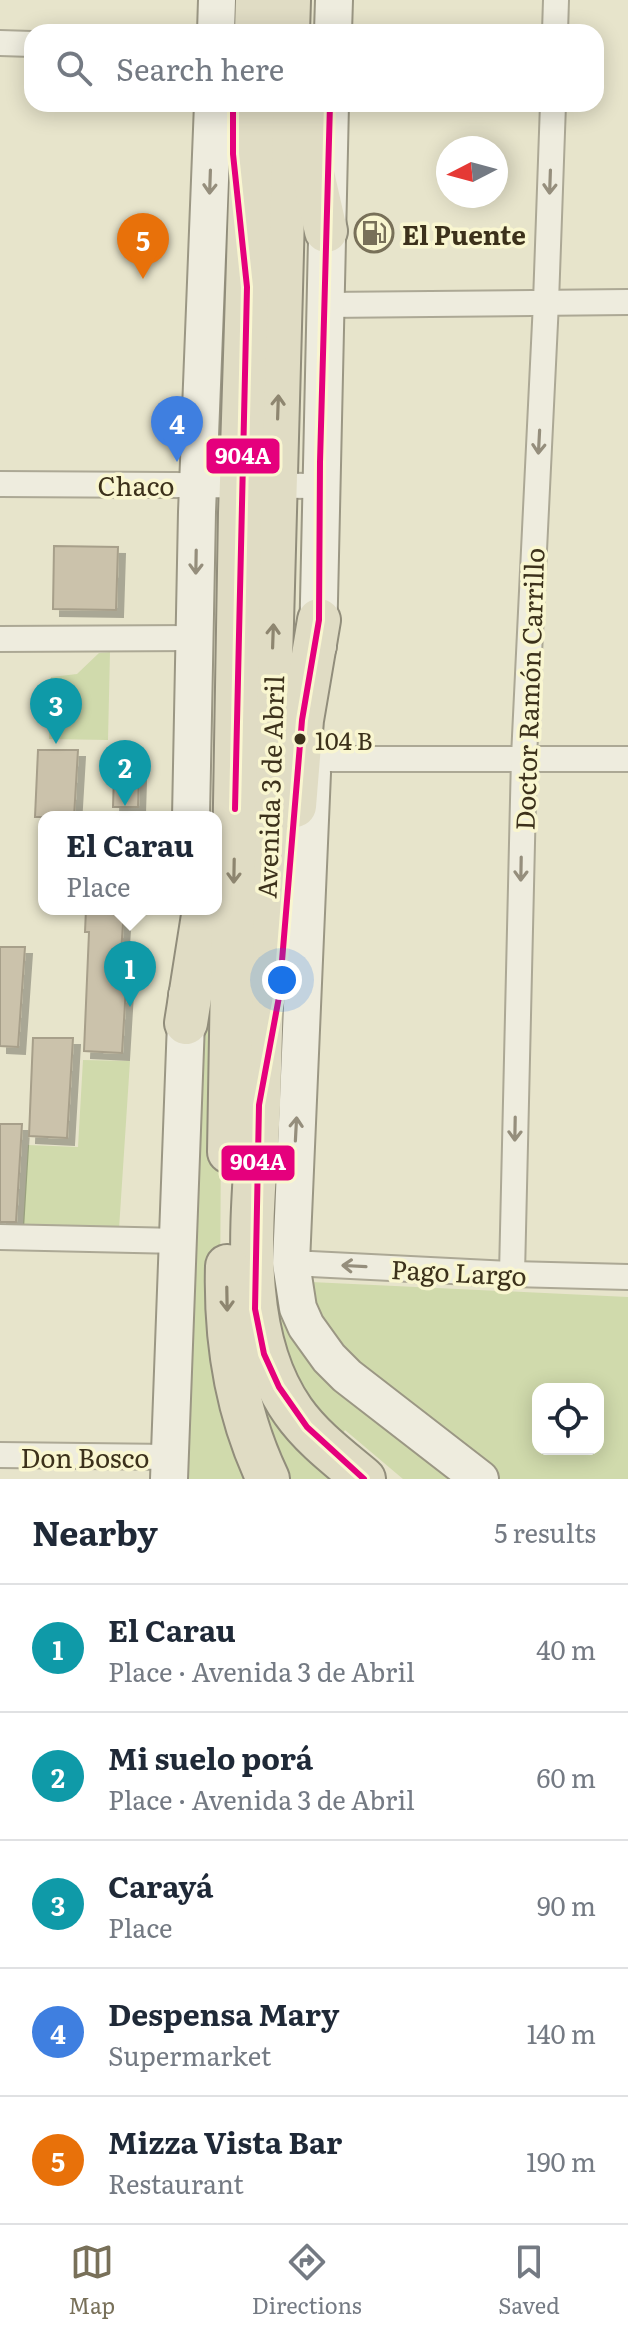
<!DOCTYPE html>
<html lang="en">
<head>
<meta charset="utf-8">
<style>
	body { margin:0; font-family:Literata,serif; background:#f6f6f7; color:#1f2937 }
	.controls { position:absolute; right:24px; bottom:24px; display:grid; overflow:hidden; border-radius:16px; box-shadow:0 4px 20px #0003 }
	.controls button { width:72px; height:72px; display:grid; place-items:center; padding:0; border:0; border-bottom:2px solid #e0e1e3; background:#fff; color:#1f2937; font:40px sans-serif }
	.compass { position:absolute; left:436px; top:136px; width:72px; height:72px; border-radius:50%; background:#fff; box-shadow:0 4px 20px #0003; rotate:264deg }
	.you { position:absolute; left:282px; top:980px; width:28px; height:28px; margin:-20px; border:6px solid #fff; border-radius:50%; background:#1a73e8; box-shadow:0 0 0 12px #1a73e833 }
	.badge { display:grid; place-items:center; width:52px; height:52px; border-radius:50%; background:#787059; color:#fff; font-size:26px; font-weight:700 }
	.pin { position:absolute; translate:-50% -66px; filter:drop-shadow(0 2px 4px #0008) }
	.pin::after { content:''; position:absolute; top:42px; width:28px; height:24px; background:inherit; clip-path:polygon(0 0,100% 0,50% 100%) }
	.popup { position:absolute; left:38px; top:811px; width:184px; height:104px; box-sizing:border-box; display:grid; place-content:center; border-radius:16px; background:#fff; filter:drop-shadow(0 2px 6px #0005); font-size:26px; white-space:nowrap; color:#747a83 }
	.popup b { font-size:30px; color:#1f2937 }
	.popup::after { content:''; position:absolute; left:50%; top:100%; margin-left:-16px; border:16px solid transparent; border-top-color:#fff }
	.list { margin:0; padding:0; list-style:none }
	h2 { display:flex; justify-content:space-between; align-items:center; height:104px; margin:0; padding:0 32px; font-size:34px }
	h2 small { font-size:26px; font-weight:400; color:#747a83 }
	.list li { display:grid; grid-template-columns:52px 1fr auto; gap:24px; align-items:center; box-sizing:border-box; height:128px; padding:0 32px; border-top:2px solid #e0e1e3 }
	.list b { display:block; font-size:30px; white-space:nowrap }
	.list p { margin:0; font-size:26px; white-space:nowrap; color:#747a83 }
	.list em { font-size:26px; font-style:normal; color:#747a83 }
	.icon { flex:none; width:44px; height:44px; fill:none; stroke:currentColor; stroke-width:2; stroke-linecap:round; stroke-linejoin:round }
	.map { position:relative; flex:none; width:628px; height:1479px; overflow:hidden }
	.search { position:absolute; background:#fff; box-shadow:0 4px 20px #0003; left:24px; right:24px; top:24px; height:88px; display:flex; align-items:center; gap:20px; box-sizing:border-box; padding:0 28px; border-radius:24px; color:#747a83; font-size:30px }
	.sheet { height:744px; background:#fff }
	nav { display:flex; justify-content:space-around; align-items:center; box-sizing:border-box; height:112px; border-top:2px solid #e0e1e3; background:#fff; font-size:22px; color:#747a83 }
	nav a { display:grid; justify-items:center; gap:4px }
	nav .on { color:#787059 }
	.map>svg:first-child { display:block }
	.green { fill:#d0daac; fill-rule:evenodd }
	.building { fill:#cbc2ab; stroke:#a79f8a; stroke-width:2; filter:url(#shadow) }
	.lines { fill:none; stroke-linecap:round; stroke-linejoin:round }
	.minor-casing { stroke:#aca895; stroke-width:28 }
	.secondary-casing { stroke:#9b9784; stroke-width:40 }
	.trunk-casing { stroke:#918d7b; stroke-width:46 }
	.minor { stroke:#eeecde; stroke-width:24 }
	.secondary { stroke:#eeecde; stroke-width:36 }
	.trunk { stroke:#e0dcc4; stroke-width:42 }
	.bus-1-casing { stroke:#f9f6d0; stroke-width:12 }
	.bus-1 { stroke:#e5007d; stroke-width:6 }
	.oneway { stroke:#958e7c }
	.oneway2 { stroke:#8e8670 }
	.bus-dot { fill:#3c311b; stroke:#f9f6d0; stroke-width:3 }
	.labels { text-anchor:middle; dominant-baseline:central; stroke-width:7; stroke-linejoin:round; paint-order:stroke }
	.bus-label { font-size:24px; fill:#3c311b; stroke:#f9f6d0; text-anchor:start }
	.poi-label { font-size:26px; font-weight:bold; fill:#3c311b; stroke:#f9f6d0; text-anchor:start }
	.street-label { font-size:26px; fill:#3c311b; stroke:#f9f6d0 }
	.line-badge { stroke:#f9f6d0; stroke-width:3 }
	.badge-label { font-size:22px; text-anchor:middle; font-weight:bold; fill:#fff }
</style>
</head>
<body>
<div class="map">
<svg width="628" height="1479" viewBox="0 0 628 1479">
	<defs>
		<filter id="shadow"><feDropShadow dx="7" dy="7" stdDeviation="0" flood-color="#0004"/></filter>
	</defs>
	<rect width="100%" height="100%" fill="#e7e4cb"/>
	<g class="green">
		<polygon points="110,652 108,740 49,739 51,677 77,674 99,653"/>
		<polygon points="222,951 220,1310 261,1479 182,1479 205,961"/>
		<polygon points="291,979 296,1323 464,1479 403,1479 345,1430 339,1440 289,1377 270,1280 275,1100"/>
		<polygon points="83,1060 130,1061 119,1229 23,1224 28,1145 78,1147"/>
		<path d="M 311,1282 L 628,1297 L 628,1479 L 490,1479 L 319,1328 ZM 538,1389 L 598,1389 L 598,1449 L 538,1449 Z"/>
		<polygon points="252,1338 346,1479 277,1479 258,1438"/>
	</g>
	<g class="building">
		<polygon points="54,546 118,547 116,610 53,609"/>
		<polygon points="38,750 78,750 74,817 35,817"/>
		<polygon points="114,774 139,774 138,807 113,807"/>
		<polygon points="86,909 124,909 121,953 128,954 122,1053 84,1051 89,932 85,932"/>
		<polygon points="0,947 25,947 18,1047 0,1046"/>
		<polygon points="33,1038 73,1038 67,1138 29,1136"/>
		<polygon points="0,1124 22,1124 16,1222 0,1222"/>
	</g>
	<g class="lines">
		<defs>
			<g id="minor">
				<polyline points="555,32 556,0"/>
				<polyline points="0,43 32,44"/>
				<polyline points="325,305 628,302"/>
				<polyline points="0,484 320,486"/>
				<polyline points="0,639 194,638"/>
				<polyline points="313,759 628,759"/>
				<polyline points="0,1237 179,1241"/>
				<polyline points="291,1263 512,1274 628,1277"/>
				<polyline points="512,1274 524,757 546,302 553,104"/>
				<polyline points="0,1455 170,1457"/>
			</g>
			<g id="secondary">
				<polyline points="216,32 217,0"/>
				<polyline points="333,32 334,0"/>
				<polyline points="318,646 330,104"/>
				<polyline points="312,773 291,1263 298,1308 306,1326 329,1358 347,1376 480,1479"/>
				<polyline points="191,817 197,512 213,104"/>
				<polyline points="169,1479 187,995"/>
			</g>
			<g id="trunk">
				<polyline points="256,32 257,0"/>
				<polyline points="288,32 289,0"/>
				<path d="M 286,104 L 259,1105 C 255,1203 234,1327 293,1411 C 312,1438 339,1458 364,1479"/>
				<polyline points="308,122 307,147 326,231"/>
				<polyline points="295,806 302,720 319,620"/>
				<polyline points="186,1023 204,909"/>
				<polyline points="229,1152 240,513 253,104"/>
				<path d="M 227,1266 C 225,1340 236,1412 268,1479"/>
			</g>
		</defs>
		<use href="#minor" class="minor-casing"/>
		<use href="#secondary" class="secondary-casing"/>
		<use href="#trunk" class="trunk-casing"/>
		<use href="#minor" class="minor"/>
		<use href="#secondary" class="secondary"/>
		<use href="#trunk" class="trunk"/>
		<defs>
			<g id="bus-1">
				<polyline points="233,104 233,154 247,287 235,809"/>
				<polyline points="330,104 320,462 319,620 302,720 279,997 259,1105 255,1309 264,1354 279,1387 307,1427 364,1479"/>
			</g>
		</defs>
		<use href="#bus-1" class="bus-1-casing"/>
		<use href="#bus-1" class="bus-1"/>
	</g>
	<defs><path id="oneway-shaft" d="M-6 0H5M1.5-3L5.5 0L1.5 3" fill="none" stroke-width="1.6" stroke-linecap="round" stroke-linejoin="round" transform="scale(2)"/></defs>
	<g class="oneway">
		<use href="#oneway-shaft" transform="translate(210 182) rotate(92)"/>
		<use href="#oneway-shaft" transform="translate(550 182) rotate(92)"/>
		<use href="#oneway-shaft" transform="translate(539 442) rotate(93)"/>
		<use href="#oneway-shaft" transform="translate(196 562) rotate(91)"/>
		<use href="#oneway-shaft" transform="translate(521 869) rotate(91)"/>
		<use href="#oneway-shaft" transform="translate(296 1129) rotate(-87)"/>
		<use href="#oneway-shaft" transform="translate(515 1129) rotate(91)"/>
		<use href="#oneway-shaft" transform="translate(354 1266) rotate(-177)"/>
	</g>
	<g class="oneway2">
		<use href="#oneway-shaft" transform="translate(278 407) rotate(-88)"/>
		<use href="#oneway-shaft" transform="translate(273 636) rotate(-88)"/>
		<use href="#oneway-shaft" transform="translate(234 871) rotate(91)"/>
		<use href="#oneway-shaft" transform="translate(227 1299) rotate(89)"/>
	</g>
	<defs>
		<symbol id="fuel-ring" viewBox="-11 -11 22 22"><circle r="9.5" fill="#f9f6d0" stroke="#787059" stroke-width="1.5"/><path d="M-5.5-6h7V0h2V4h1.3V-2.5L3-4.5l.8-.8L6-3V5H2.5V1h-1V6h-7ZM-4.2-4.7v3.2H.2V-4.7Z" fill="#787059"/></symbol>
	</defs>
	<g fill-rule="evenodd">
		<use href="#fuel-ring" x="352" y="211" width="44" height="44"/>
	</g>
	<circle class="bus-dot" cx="300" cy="739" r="7"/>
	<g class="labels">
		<g class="bus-label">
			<text x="315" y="739">104 B</text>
		</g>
		<g class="poi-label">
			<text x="402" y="233">El Puente</text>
		</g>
		<g class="street-label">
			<text x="136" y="484">Chaco</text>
			<text transform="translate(528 689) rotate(-88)">Doctor Ramón Carrillo</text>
			<text transform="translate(269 787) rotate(-88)">Avenida 3 de Abril</text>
			<text transform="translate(459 1271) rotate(3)">Pago Largo</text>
			<text x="85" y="1456">Don Bosco</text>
		</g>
	</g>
	<g class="line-badge">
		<rect x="205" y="437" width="76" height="38" rx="8" fill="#e5007d"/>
		<rect x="220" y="1144" width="76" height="38" rx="8" fill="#e5007d"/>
	</g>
	<g class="badge-label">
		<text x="243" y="464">904A</text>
		<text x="258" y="1170">904A</text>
	</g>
</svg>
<div class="controls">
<button><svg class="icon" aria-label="locate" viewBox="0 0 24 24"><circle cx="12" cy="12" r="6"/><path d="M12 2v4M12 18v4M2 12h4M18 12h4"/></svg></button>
</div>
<svg class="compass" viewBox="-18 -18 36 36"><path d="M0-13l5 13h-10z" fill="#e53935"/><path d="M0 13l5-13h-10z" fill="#747a83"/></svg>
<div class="you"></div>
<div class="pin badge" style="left:130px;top:1007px;background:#0f9aa8">1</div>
<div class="popup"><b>El Carau</b>Place</div>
<div class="pin badge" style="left:125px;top:806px;background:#0f9aa8">2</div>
<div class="pin badge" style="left:56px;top:744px;background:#0f9aa8">3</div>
<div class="pin badge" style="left:177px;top:462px;background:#3f7fe0">4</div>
<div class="pin badge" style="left:143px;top:279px;background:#e8710a">5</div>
<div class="search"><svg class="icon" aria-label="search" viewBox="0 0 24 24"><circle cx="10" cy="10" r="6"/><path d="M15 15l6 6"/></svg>Search here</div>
</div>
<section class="sheet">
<h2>Nearby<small>5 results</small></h2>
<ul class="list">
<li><span class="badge" style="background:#0f9aa8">1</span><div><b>El Carau</b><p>Place · Avenida 3 de Abril</p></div><em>40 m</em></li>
<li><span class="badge" style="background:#0f9aa8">2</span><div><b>Mi suelo porá</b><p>Place · Avenida 3 de Abril</p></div><em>60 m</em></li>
<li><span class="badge" style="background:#0f9aa8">3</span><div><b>Carayá</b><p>Place</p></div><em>90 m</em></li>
<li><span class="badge" style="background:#3f7fe0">4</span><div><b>Despensa Mary</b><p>Supermarket</p></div><em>140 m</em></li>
<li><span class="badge" style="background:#e8710a">5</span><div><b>Mizza Vista Bar</b><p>Restaurant</p></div><em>190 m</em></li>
</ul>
</section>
<nav>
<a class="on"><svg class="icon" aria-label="map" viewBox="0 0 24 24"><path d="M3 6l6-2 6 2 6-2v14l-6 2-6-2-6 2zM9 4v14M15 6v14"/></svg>Map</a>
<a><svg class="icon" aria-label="directions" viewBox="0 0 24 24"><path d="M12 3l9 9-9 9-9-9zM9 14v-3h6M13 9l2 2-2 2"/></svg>Directions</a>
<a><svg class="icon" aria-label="saved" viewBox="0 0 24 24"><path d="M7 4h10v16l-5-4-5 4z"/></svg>Saved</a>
</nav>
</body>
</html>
